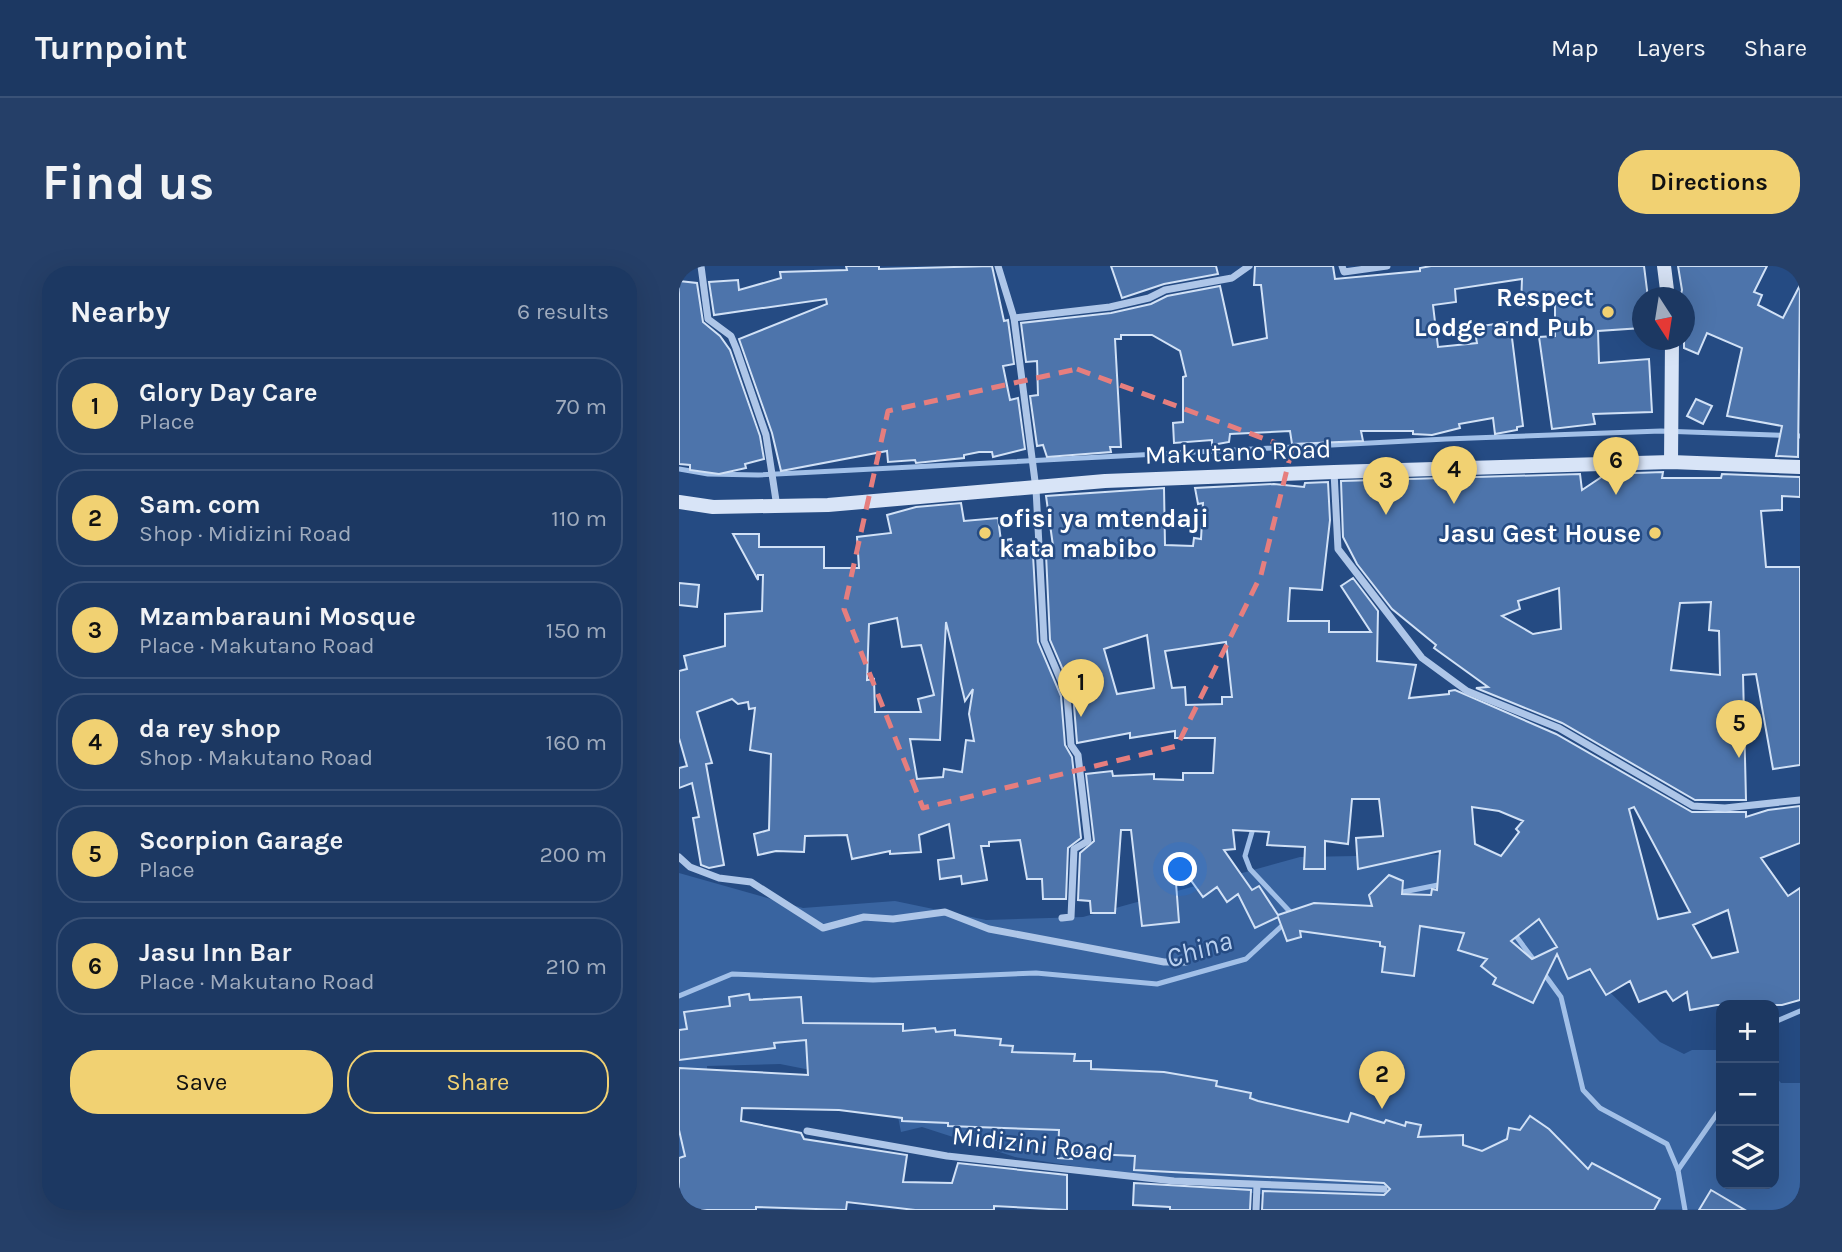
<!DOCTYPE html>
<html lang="en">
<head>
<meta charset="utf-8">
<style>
	body { margin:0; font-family:Karla,sans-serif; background:#253f68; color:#f1f3f6 }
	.controls { position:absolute; right:21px; bottom:21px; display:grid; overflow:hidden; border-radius:14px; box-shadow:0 7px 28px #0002 }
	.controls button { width:63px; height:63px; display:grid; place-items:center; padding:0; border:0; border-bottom:2px solid #3a5277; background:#1c3862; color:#f1f3f6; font:35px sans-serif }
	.compass { position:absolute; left:953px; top:21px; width:63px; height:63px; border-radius:50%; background:#1c3862; box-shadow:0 7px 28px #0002; rotate:168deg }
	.you { position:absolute; left:502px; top:604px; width:24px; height:24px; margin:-18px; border:5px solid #fff; border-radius:50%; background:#1a73e8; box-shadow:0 0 0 10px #1a73e833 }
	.badge { display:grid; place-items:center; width:46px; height:46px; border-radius:50%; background:#f1d172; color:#111; font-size:23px; font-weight:700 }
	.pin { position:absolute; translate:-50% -58px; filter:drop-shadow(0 2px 4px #0008) }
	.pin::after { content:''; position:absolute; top:37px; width:24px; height:21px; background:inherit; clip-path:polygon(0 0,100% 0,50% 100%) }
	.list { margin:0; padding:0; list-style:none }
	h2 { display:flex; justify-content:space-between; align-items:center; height:91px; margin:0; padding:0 28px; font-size:30px }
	h2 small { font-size:23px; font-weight:400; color:#a0acbe }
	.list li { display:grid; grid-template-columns:46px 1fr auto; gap:21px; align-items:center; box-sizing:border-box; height:98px; margin:0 14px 14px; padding:0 14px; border:2px solid #3a5277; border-radius:28px }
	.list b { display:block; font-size:26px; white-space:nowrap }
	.list p { margin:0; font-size:23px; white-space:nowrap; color:#a0acbe }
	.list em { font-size:23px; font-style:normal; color:#a0acbe }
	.actions { display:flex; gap:14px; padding:21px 28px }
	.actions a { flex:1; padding:16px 0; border:2px solid #f1d172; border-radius:28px; text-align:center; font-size:24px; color:#f1d172 }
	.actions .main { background:#f1d172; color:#111 }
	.icon { flex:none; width:38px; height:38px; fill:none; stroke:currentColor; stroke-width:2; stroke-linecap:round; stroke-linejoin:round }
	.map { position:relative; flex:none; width:1121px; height:944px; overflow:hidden; border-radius:28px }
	header { display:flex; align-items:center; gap:42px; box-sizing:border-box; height:98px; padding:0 35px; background:#1c3862; border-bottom:2px solid #3a5277 }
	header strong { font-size:33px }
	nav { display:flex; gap:38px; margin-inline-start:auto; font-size:24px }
	.intro { display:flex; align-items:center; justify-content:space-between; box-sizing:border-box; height:168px; padding:0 42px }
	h1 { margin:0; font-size:49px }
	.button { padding:18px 32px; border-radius:28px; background:#f1d172; color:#111; font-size:24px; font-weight:700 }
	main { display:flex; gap:42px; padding:0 42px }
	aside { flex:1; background:#1c3862; border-radius:28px; box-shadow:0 7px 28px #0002 }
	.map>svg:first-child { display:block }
	.green { fill:#3964a0 }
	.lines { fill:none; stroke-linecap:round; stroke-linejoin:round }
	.stream { stroke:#a2c0e8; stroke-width:5 }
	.building { fill:#4d74ab; stroke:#d1e1f6; stroke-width:2; fill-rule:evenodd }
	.street { stroke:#aec6e8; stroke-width:7 }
	.secondary { stroke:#d8e4f7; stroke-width:14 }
	.marked { fill:none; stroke:#e67e7e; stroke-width:5; stroke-dasharray:14 9; stroke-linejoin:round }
	.poi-dot { fill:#f1d172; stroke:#254b83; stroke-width:2.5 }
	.labels { text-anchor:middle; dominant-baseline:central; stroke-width:5; stroke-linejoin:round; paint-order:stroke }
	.poi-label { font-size:26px; font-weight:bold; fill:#fff; stroke:#254b83; text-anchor:end }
	.street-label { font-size:26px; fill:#fff; stroke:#254b83 }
	.water-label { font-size:28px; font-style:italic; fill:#b9d0ef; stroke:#254b83 }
</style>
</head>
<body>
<header>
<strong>Turnpoint</strong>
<nav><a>Map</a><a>Layers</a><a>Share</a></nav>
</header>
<div class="intro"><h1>Find us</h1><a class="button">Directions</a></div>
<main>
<aside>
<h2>Nearby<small>6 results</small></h2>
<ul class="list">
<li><span class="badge">1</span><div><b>Glory Day Care</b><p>Place</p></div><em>70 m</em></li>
<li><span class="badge">2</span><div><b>Sam. com</b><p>Shop · Midizini Road</p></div><em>110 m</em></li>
<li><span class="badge">3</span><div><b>Mzambarauni Mosque</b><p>Place · Makutano Road</p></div><em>150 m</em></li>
<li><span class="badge">4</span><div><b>da rey shop</b><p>Shop · Makutano Road</p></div><em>160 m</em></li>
<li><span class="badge">5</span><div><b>Scorpion Garage</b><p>Place</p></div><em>200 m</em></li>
<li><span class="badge">6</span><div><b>Jasu Inn Bar</b><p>Place · Makutano Road</p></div><em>210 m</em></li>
</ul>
<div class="actions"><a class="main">Save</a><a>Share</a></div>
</aside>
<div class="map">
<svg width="1121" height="944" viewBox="0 0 1121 944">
	<rect width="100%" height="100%" fill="#254b83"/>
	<path class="green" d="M 792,588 L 981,776 L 1005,788 L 1013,784 L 1042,784 L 1042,918 L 1095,918 L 1095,809 L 1102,817 L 1121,817 L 1121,944 L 672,942 L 336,891 L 243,861 L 222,866 L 213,820 L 101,798 L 28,800 C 31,850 33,855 0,895 L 0,607 L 124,642 L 216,635 L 307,654 L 404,651 L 621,591 Z"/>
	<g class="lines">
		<g class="stream">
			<polyline points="0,203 29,208 79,209 767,173 982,165 1121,170"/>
			<polyline points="575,559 566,590 571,603 614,649"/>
			<polyline points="719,627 764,618"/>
			<polyline points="834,666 857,697"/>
			<polyline points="863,705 882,731 904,824 921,842 988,878 999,904 1006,944"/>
			<polyline points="0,730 53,708 194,714 357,707 478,718 567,693 607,656"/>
			<polyline points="1095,760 1098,755 1121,745"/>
			<polyline points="999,904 1042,842"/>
		</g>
	</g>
	<g class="building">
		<polygon points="167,0 200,0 200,3 313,0 325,55 329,54 335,98 324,100 331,134 339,132 346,183 314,191 313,186 300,186 285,189 285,192 237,197 236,194 209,196 208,185 102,205 93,167 60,73 148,38 147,33 35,49 30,16 59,14 60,24 102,12 101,6 168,4"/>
		<polygon points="432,0 537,0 539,8 485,18 443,32"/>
		<polygon points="576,0 654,0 656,13 741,5 741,2 752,0 965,0 969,32 963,32 963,62 919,65 920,97 970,93 973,146 914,148 916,158 873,163 860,71 876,70 876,40 842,39 843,13 776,23 777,36 754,39 759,81 798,77 795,61 831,56 844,160 838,161 838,164 816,168 814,152 780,158 781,162 753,169 734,168 734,165 682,165 684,175 613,178 611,165 551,168 550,176 533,179 533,174 495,177 494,157 504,156 504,111 507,110 501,85 473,69 442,69 442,73 436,73 442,181 431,181 432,186 368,191 364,179 358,180 351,130 359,129 358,95 347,96 342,57 432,47 472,38 488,30 541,20 554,79 588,72 582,19 575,19"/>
		<polygon points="999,0 1088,0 1075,26 1083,29 1079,39 1104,52 1121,19 1119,191 1097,190 1103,160 1048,150 1063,82 1028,67 1019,88 1005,82 1005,32 1001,32 1003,24"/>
		<polygon points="0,15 18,17 24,56 41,70 51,84 81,170 85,193 66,198 67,202 40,208 11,204 11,199 0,198"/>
		<polygon points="1017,133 1033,140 1024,158 1008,150"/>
		<path d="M 984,206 L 983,212 L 1042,212 L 1043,208 L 1121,211 L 1121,231 L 1103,230 L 1103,244 L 1082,245 L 1087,301 L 1121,301 L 1121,499 L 1094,503 L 1077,408 L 1064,409 L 1067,534 L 1016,534 L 883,457 L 797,422 L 809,421 L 755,382 L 757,379 L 713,343 L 678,298 L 664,271 L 662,215 L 901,208 L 903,224 L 927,208 ZM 880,322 L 882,363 L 854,368 L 823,350 L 841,343 L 839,335 ZM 1032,336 L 1030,364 L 1040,365 L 1041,409 L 992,404 L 1001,337 Z"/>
		<path d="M 649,216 L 651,254 L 643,324 L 611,322 L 609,355 L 650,355 L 650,366 L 692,366 L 662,320 L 674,312 L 699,345 L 698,395 L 737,399 L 730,432 L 770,428 L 770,425 L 776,424 L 877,468 L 1013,546 L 1067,546 L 1067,551 L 1089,544 L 1121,540 L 1121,577 L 1082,592 L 1109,630 L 1121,622 L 1121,734 L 1103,739 L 1038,739 L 1011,744 L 1008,726 L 994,735 L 987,725 L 960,736 L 951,715 L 927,729 L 911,703 L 889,713 L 878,688 L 854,737 L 814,718 L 817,712 L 802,700 L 808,693 L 779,684 L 785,667 L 741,660 L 735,710 L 703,706 L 706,681 L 701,680 L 701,676 L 621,665 L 622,671 L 608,675 L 599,651 L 576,662 L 559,628 L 548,636 L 538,621 L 524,631 L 495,591 L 500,656 L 463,660 L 452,564 L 442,564 L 436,647 L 412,647 L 411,635 L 399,634 L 401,587 L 415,575 L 407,508 L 433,505 L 434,510 L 475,508 L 475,513 L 504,514 L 504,507 L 534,507 L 536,472 L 496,472 L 496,465 L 451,472 L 451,467 L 398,477 L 394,427 L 371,374 L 367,288 L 375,287 L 367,230 L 485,222 L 486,279 L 514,280 L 515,272 L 522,273 L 524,237 L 519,238 L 516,222 L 595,218 L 625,221 L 626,217 ZM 468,369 L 475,422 L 438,428 L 425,383 ZM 547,376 L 553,431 L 543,431 L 543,438 L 507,439 L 506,421 L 493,422 L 486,385 ZM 673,533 L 700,533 L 704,567 L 704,570 L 677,572 L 679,603 L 761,585 L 758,624 L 753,623 L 752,629 L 723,628 L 724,615 L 710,609 L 690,629 L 693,640 L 635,637 L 599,649 L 580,620 L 573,624 L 545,584 L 556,583 L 554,564 L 590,566 L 588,579 L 626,581 L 625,603 L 646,603 L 646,575 L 669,578 ZM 793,541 L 820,545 L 844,555 L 837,563 L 840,566 L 822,590 L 796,578 ZM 955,541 L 1011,646 L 979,653 L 950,543 ZM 1049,644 L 1059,686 L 1033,692 L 1014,659 ZM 860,653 L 878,681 L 853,693 L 832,675 Z"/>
		<path d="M 282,237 L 285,255 L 319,252 L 322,275 L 332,273 L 334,291 L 354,289 L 359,376 L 382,430 L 386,479 L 393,491 L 402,572 L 389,582 L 387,633 L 364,633 L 363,613 L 348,613 L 341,574 L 310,576 L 310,580 L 302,580 L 308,614 L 283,618 L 282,610 L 261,613 L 259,594 L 275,592 L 270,558 L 240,569 L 242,586 L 211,588 L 211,585 L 173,593 L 168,569 L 126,570 L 125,586 L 97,585 L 79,589 L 75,568 L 90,564 L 92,488 L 71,484 L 76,442 L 70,443 L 69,436 L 59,438 L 53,433 L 18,446 L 33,497 L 27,498 L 45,599 L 30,602 L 22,599 L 14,552 L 20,551 L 13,517 L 0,522 L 0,502 L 8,500 L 0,472 L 0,405 L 8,403 L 5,390 L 46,380 L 46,348 L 83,345 L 84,309 L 79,309 L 79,314 L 54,268 L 80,268 L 80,281 L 145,281 L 145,302 L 180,302 L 178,271 L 212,267 L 208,249 L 237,241 ZM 218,352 L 223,381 L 242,379 L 255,429 L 239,433 L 242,446 L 196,446 L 195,413 L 188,414 L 190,358 ZM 267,356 L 286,435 L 294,423 L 290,448 L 295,475 L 287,474 L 283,506 L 265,503 L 264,511 L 238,513 L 231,473 L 261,474 Z"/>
		<polygon points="0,317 20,319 18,341 0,339"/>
		<polygon points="70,728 71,734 122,731 124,757 224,758 224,765 256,762 257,766 276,764 276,769 322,773 321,779 334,780 333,786 396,788 395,795 412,795 412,803 485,806 538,815 537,820 572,827 571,832 579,835 669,856 672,847 705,857 707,854 726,860 727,856 742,859 739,871 784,869 784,879 803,885 828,873 830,862 841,864 851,850 870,863 909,903 913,897 981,933 975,944 583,944 584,925 705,929 711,923 705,917 455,904 456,890 393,887 393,893 379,892 380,864 269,860 269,857 223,855 223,852 160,844 63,842 62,855 122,867 125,873 228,889 224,916 273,917 279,897 388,909 388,944 315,940 315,944 236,944 168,936 167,944 77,941 77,944 3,944 0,935 0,892 6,890 0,864 0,802 129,809 127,774 95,777 96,782 0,794 0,764 8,763 5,746 51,740 50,731"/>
		<polygon points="455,917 572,924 571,944 491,944 491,941 454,939"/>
		<polygon points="1032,924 1066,944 1020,944"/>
	</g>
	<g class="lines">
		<g class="street">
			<polyline points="22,0 29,53 52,70 57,82 87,169 98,241"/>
			<polyline points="319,0 335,52 357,223 365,375 388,429 392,479 399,489 409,575 395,583 392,651 383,652"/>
			<polyline points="663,0 665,6 708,0"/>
			<polyline points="1111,0 1121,4"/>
			<polyline points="335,52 431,41 470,32 486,24 553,12 570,0"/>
			<polyline points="655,206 659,283 743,392 788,425 880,462 1014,540 1046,542 1121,534"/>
			<polyline points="0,591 11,601 40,612 72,616 144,662 185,651 214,653 266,646 310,663 485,696 507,696"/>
			<polyline points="128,865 268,890 495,915 705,923"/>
			<polyline points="577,944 578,919"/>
		</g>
		<g class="secondary">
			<polyline points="985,0 989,32"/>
			<polyline points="992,196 993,74"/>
			<polyline points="0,236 34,241 149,239 426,215 655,206 992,196 1121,201"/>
		</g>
	</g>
	<path class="marked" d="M 398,103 L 613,183 L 582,309 L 498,480 L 244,542 L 165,343 L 209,145 Z"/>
	<g class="poi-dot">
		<circle cx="929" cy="46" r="7"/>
		<circle cx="306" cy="267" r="7"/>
		<circle cx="976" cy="267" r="7"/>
	</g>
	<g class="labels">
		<g class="poi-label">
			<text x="915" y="31">Respect<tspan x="915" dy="30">Lodge and Pub</tspan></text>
			<text x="320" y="252" text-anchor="start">ofisi ya mtendaji<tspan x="320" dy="30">kata mabibo</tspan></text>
			<text x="962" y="267">Jasu Gest House</text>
		</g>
		<g class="street-label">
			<text transform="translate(559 186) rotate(-2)">Makutano Road</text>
			<text transform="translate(354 878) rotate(6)">Midizini Road</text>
		</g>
		<g class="water-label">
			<text transform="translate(520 683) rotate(-17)">China</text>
		</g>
	</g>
</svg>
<div class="controls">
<button>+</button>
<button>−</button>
<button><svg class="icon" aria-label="layers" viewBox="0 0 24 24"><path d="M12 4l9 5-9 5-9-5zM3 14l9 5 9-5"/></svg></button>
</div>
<svg class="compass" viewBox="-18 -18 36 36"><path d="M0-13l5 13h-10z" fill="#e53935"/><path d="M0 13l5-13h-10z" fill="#a0acbe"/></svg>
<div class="you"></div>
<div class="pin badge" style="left:402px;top:451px">1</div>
<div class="pin badge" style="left:703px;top:843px">2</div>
<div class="pin badge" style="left:707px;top:249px">3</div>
<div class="pin badge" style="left:775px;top:238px">4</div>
<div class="pin badge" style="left:1060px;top:492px">5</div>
<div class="pin badge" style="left:937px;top:229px">6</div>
</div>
</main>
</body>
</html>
